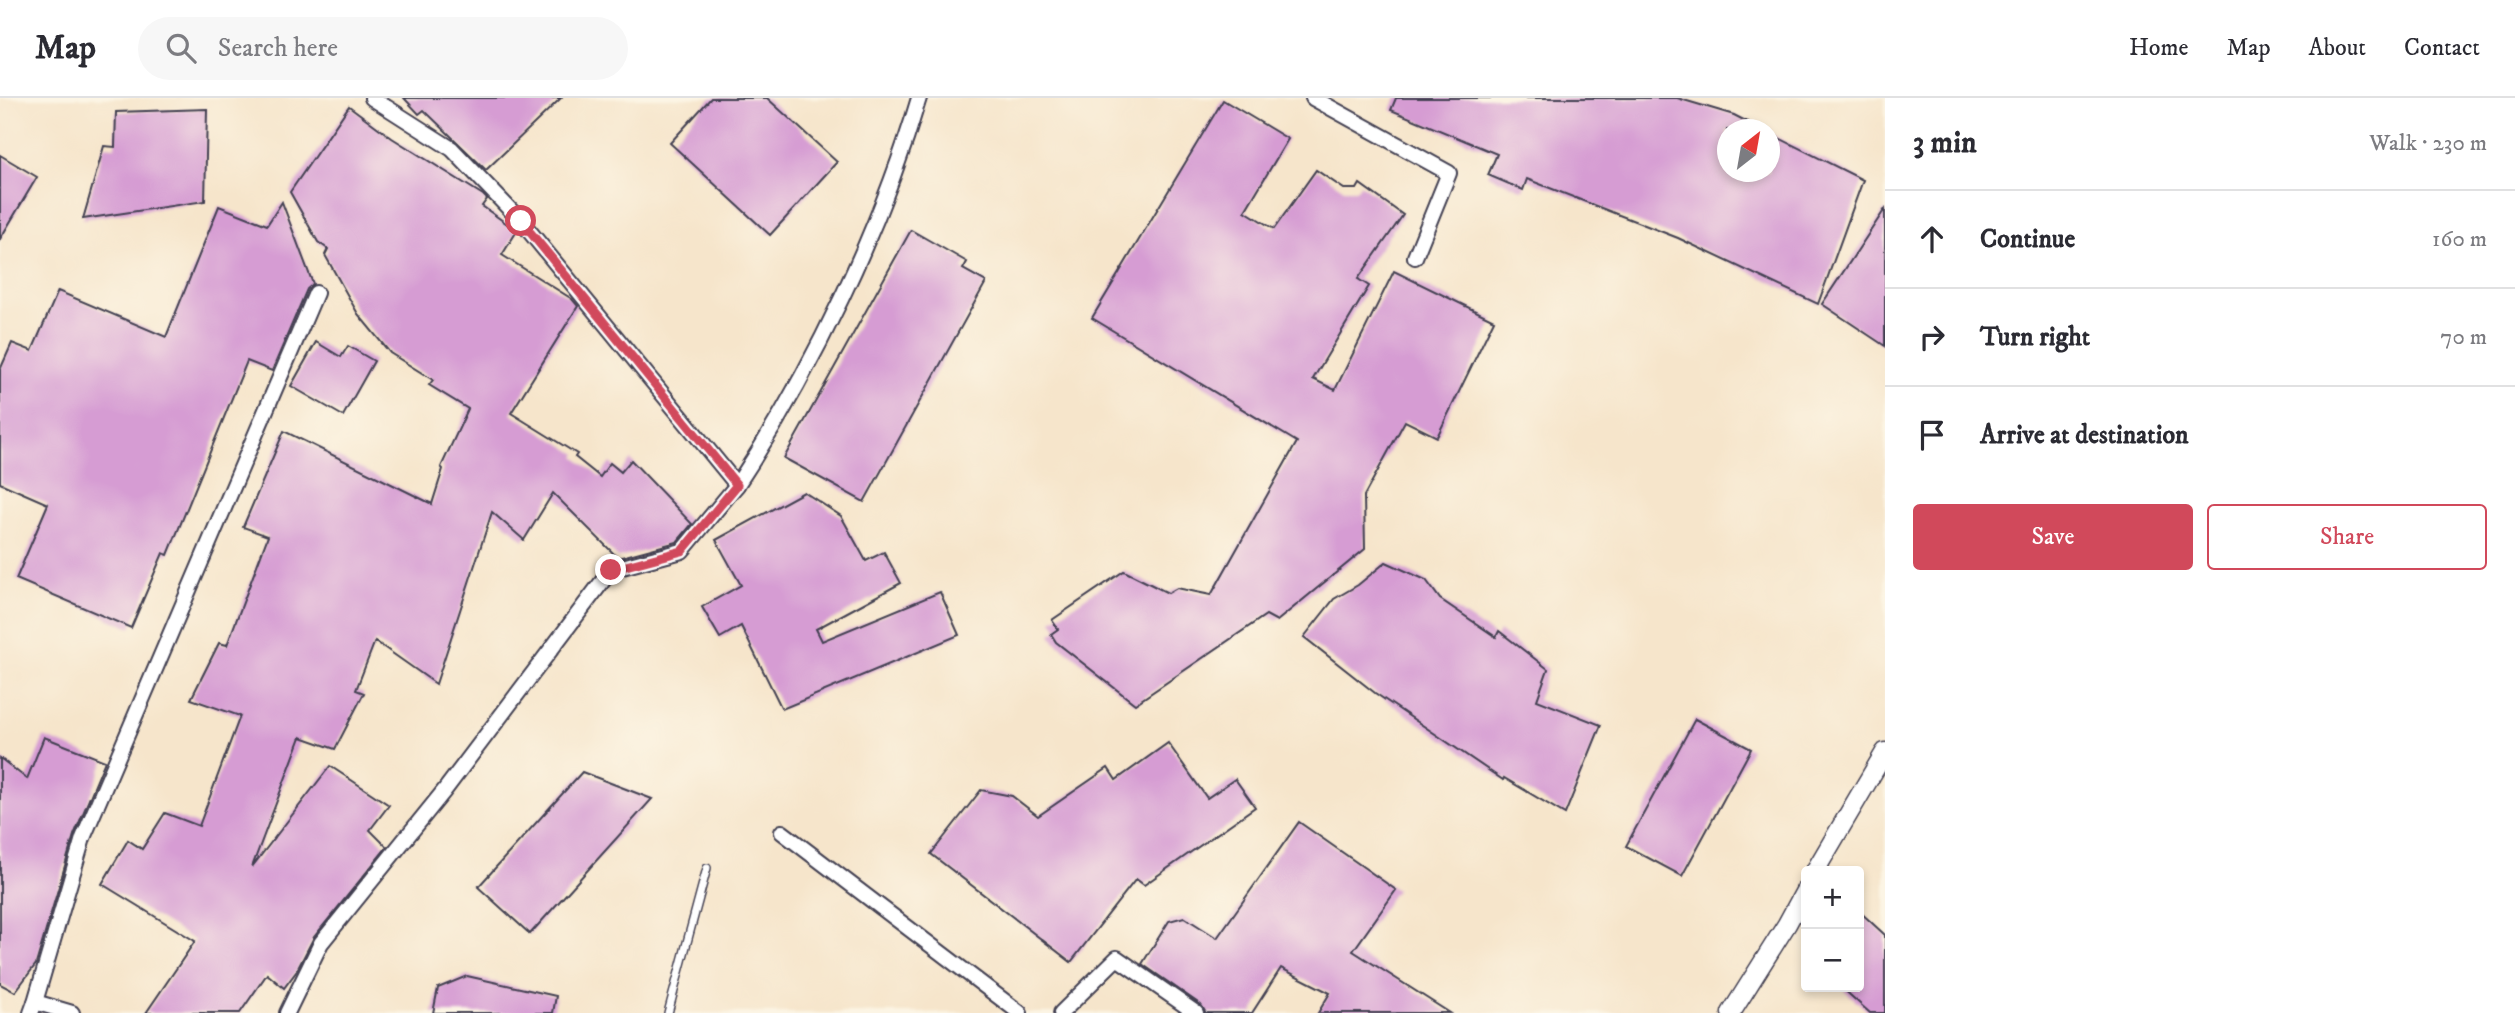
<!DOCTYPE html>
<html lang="en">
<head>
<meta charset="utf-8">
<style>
	body { margin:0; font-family:"IM FELL DW Pica",serif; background:#f7f7f7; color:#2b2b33 }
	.controls { position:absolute; right:21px; bottom:21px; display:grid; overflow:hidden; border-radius:7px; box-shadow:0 4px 10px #0003 }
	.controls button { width:63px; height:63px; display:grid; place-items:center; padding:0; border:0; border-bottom:2px solid #e1e1e2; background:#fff; color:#2b2b33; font:35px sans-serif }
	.compass { position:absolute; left:1717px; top:21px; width:63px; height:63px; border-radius:50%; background:#fff; box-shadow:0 4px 10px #0003; rotate:31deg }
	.stop { position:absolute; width:21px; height:21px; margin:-16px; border:5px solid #d1495b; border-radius:50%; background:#fff }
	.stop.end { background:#d1495b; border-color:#fff; box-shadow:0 2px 7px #0008 }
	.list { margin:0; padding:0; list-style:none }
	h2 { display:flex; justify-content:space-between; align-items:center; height:91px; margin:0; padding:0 28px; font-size:30px }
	h2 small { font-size:23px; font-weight:400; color:#7c7c81 }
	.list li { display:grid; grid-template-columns:46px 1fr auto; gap:21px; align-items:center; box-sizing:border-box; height:98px; padding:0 28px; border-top:2px solid #e1e1e2 }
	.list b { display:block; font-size:26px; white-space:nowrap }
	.list em { font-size:23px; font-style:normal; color:#7c7c81 }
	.actions { display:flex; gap:14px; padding:21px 28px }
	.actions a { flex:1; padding:16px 0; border:2px solid #d1495b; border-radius:7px; text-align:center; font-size:24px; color:#d1495b }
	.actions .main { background:#d1495b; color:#fff }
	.icon { flex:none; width:38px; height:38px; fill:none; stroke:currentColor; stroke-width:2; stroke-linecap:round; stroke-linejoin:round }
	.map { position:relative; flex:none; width:1885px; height:915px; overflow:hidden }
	header { display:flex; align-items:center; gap:42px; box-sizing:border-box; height:98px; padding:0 35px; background:#fff; border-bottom:2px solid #e1e1e2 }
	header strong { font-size:33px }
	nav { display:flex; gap:38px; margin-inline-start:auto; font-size:24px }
	.search { width:490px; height:63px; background:#f7f7f7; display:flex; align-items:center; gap:18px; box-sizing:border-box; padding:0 24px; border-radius:38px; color:#7c7c81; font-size:26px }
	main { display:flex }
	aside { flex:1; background:#fff }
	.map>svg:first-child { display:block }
	.building { fill:#d69cd3 }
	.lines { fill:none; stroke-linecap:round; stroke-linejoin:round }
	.service-casing { stroke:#423f51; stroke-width:10 }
	.minor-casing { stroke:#423f51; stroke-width:18 }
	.tertiary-casing { stroke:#423f51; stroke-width:21 }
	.service { stroke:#fff; stroke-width:7 }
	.minor { stroke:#fff; stroke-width:14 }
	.tertiary { stroke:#fff; stroke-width:18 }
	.route { stroke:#d1495b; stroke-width:9 }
</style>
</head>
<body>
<header>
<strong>Map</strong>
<div class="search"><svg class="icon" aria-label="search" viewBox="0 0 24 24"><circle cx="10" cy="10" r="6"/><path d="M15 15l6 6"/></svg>Search here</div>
<nav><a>Home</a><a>Map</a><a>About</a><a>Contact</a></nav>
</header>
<main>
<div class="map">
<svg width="1885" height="915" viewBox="0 0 1885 915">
	<rect width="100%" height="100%" fill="#fcf5e5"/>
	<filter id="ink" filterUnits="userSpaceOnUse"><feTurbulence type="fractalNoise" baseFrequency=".0143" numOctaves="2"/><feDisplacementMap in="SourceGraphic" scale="14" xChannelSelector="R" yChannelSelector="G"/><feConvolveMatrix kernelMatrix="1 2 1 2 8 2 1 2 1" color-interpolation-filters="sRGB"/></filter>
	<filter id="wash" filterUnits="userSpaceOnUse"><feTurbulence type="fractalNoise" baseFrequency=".00686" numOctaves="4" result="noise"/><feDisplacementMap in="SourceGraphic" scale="28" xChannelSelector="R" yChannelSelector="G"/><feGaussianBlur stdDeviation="1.57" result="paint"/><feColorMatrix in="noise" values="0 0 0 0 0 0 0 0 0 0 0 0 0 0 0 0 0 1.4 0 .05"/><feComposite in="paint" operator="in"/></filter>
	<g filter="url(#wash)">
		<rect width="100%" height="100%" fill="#f6e5cb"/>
		<g id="blocks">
			<g class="building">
				<polygon points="404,0 561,0 486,72 424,12 419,16"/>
				<polygon points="711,0 767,0 837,64 770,137 670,45"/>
				<polygon points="1396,0 1677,0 1734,17 1763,32 1727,32 1727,74 1769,74 1769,35 1863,82 1818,206 1678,140 1527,81 1523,92 1488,77 1497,56 1391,12"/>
				<polygon points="1223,2 1288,41 1245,113 1274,131 1316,72 1344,91 1357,91 1360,86 1403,117 1358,181 1369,188 1313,281 1335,292 1394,173 1494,222 1437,339 1405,323 1364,398 1365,451 1277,523 1266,517 1135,606 1056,544 1051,536 1058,531 1052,522 1124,473 1168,495 1177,490 1211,497 1297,344 1092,220"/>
				<polygon points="349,8 392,40 483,97 487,101 482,108 517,133 502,157 572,201 578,208 511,315 577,356 575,359 600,379 610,365 621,374 631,362 692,426 677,444 618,460 553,395 524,442 492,414 436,586 375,543 356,592 364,595 335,651 301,639 252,769 330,668 389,707 370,732 387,749 314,839 296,874 284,890 267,876 240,915 146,915 195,843 102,786 128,742 142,751 165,715 199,728 240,618 191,601 219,545 227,547 268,438 243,429 284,333 432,406 443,371 441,369 468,311 429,287 433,282 390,255 358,216 325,157 328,151 318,144 290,94"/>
				<polygon points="207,11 205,103 83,121 104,48 115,49 116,14"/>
				<polygon points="0,57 37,79 0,141"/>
				<polygon points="282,104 313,186 307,191 272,273 247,263 168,457 163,455 131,530 16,481 48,406 0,385 0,272 12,245 32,253 58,193 166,239 219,108 267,127"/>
				<polygon points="1885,111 1885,248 1822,206"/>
				<polygon points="911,132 967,164 963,171 986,184 864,404 784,360"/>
				<polygon points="316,244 341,259 348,248 374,263 343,318 291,288"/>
				<polygon points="804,394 841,418 866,463 884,454 901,485 816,531 822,543 940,494 959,537 782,611 741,528 720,540 702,509 741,487 716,442"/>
				<polygon points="1386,464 1426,482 1440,501 1496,539 1499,533 1548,571 1537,602 1601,627 1565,716 1504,680 1503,682 1375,595 1304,539 1334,501 1358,487"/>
				<polygon points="1695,621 1751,651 1682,778 1626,748"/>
				<polygon points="44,639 105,663 74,737 36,866 15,894 0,886 0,660 27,681"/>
				<polygon points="1168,645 1207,700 1235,681 1255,709 1144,787 1136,781 1071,864 931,756 981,692 1012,698 1038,718 1108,670 1116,682"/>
				<polygon points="582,674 652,701 530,836 478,789"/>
				<polygon points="1299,724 1396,792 1353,853 1450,915 1318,915 1330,895 1281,870 1252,915 1206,915 1201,907 1142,866 1169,823 1184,819 1217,840"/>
				<polygon points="1859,813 1885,837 1885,915 1870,915 1841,889 1859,889"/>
				<polygon points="467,878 556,898 553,915 433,915 438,890"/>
			</g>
		</g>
	</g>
	<g filter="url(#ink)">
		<use href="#blocks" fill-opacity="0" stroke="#423f51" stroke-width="2"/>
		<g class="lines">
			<defs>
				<polyline id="service" points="668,915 707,770"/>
				<g id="minor">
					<polyline points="1313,0 1449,75 1415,159"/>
					<path d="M 737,387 C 812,273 880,132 919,0"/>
					<polyline points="782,734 1020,915"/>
					<polyline points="35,904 83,740 316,195"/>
					<polyline points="31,915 35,904 72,915"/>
					<polyline points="287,915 321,845 444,693 611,472 682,453 737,387 521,123 452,51 372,0"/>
					<polyline points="1061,915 1117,860 1196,915"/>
				</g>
				<g id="tertiary">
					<polyline points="1815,773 1885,654"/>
					<polyline points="1731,915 1787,826 1806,791"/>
				</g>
			</defs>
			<use href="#service" class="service-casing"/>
			<use href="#minor" class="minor-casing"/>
			<use href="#tertiary" class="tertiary-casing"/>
			<use href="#service" class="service"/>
			<use href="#minor" class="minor"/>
			<use href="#tertiary" class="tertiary"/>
		</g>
	</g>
	<g class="lines" filter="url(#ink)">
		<polyline class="route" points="521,123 737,387 682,453 611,472"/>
	</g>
</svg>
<div class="controls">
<button>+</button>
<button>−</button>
</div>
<svg class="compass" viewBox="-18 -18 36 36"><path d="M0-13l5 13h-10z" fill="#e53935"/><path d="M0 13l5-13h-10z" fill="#7c7c81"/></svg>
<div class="stop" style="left:521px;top:123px"></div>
<div class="stop end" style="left:611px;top:472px"></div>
</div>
<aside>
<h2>3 min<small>Walk · 230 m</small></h2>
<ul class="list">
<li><svg class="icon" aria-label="ahead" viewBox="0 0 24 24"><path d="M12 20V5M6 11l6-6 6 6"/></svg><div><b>Continue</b></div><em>160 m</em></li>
<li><svg class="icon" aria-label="right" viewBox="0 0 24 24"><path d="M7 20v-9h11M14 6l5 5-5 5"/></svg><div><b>Turn right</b></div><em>70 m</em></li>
<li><svg class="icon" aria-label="arrive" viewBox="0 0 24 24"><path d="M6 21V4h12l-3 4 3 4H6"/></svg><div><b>Arrive at destination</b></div></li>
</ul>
<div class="actions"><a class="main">Save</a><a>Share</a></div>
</aside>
</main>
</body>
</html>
